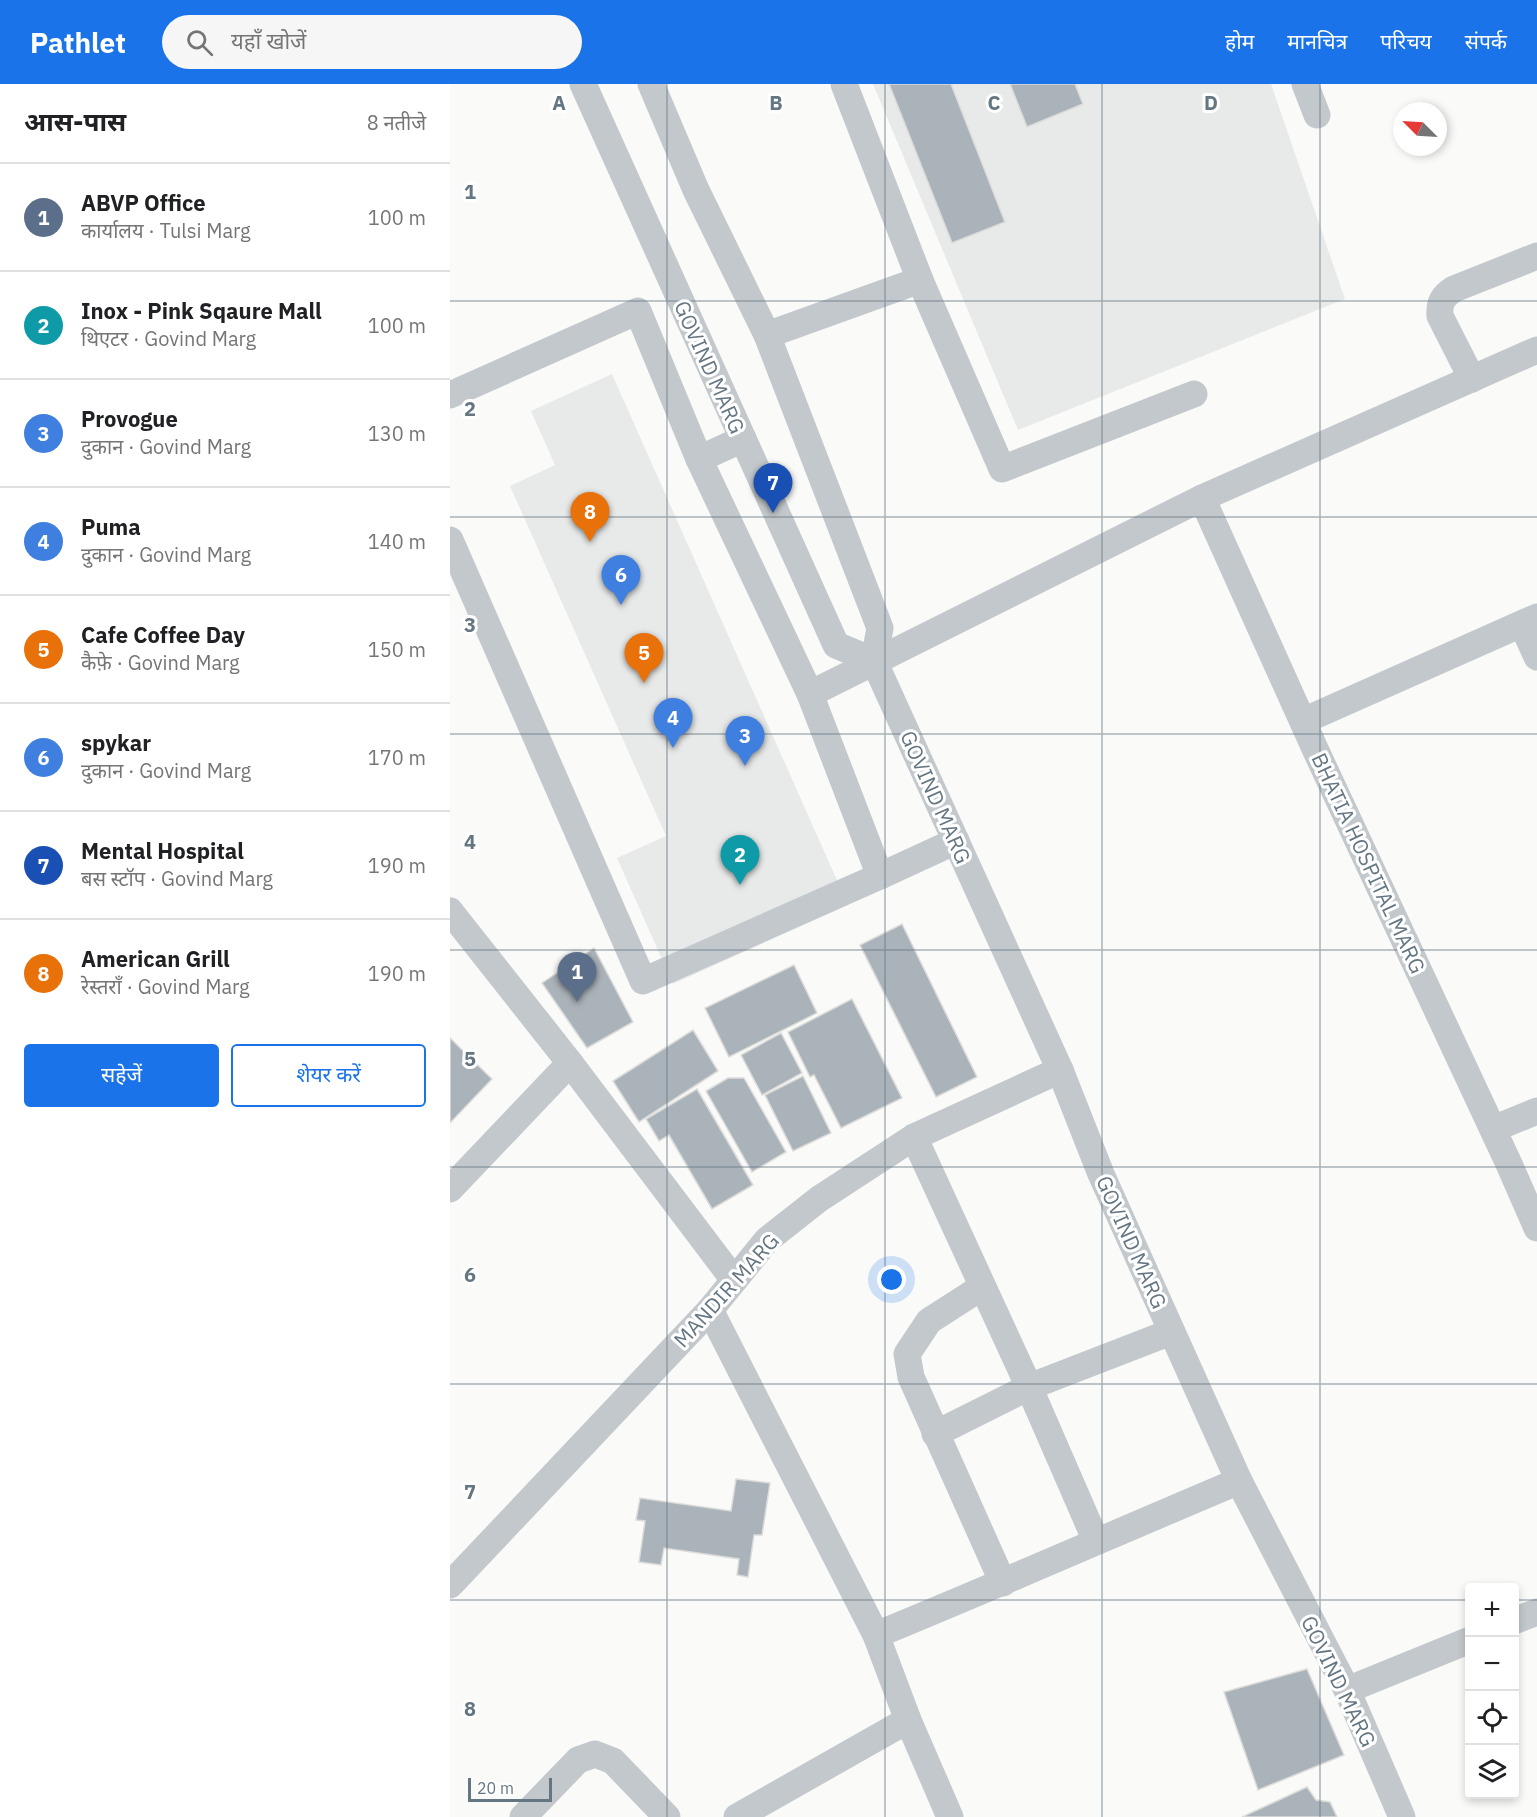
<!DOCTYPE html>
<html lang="hi">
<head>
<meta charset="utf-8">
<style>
	body { margin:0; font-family:"IBM Plex Sans","Noto Sans Devanagari",sans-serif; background:#f6f6f6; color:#202124 }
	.controls { position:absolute; right:18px; bottom:18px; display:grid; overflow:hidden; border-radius:6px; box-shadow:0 3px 9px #0003 }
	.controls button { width:54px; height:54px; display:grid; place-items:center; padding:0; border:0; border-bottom:2px solid #e0e0e0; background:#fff; color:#202124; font:30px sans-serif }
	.compass { position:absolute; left:943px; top:18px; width:54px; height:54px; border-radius:50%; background:#fff; box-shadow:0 3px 9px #0003; rotate:294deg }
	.scale { position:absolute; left:18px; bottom:15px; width:84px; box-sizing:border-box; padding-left:6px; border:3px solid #657683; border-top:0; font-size:16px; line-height:21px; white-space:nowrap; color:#657683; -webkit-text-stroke:4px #fff; paint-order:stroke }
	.you { position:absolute; left:442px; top:1196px; width:21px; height:21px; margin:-15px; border:4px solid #fff; border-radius:50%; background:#1a73e8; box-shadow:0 0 0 9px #1a73e833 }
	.badge { display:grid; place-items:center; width:39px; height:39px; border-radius:50%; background:#1a73e8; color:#fff; font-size:20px; font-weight:700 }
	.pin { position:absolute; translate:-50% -50px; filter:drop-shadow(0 2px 3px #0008) }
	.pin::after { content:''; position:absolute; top:32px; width:21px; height:18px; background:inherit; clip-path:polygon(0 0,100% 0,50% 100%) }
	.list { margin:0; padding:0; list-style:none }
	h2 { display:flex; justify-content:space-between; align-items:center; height:78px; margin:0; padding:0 24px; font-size:26px }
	h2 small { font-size:20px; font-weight:400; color:#757577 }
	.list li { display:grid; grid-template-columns:39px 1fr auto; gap:18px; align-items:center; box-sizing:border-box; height:108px; padding:0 24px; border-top:2px solid #e0e0e0 }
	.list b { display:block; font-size:22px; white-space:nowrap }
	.list p { margin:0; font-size:20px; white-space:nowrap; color:#757577 }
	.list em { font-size:20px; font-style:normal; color:#757577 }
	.actions { display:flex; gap:12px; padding:18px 24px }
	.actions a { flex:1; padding:14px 0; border:2px solid #1a73e8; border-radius:6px; text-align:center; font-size:21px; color:#1a73e8 }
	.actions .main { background:#1a73e8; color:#fff }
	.icon { flex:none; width:33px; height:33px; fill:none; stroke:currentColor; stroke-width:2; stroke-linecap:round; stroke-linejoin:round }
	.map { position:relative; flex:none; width:1087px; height:1733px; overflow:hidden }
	header { display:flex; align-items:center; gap:36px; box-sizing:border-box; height:84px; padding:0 30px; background:#1a73e8; color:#fff }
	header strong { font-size:28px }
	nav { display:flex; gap:33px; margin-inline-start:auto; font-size:21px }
	.search { width:420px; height:54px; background:#f6f6f6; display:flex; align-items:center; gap:15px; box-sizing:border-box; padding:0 21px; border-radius:33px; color:#757577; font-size:22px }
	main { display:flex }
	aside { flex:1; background:#fff }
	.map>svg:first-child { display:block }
	.built { fill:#e8e9e9 }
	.building { fill:#aab3b9; stroke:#dcdcda; stroke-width:1.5 }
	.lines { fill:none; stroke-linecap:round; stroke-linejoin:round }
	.minor { stroke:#c3c8cc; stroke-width:27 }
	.grid { fill:none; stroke:#657683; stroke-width:1.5; stroke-opacity:0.55 }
	.labels { text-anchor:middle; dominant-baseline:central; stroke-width:6; stroke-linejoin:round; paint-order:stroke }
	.street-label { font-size:21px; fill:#657683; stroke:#fff }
	.grid-label { font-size:20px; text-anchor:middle; font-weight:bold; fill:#657683; stroke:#fff; stroke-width:6; stroke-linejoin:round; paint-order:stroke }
</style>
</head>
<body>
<header>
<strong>Pathlet</strong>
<div class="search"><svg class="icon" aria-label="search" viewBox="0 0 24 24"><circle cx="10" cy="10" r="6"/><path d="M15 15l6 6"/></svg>यहाँ खोजें</div>
<nav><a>होम</a><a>मानचित्र</a><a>परिचय</a><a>संपर्क</a></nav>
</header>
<main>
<aside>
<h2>आस-पास<small>8 नतीजे</small></h2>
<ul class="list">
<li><span class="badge" style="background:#5c6f8a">1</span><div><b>ABVP Office</b><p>कार्यालय · Tulsi Marg</p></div><em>100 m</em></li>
<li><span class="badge" style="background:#0f9aa8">2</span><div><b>Inox - Pink Sqaure Mall</b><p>थिएटर · Govind Marg</p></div><em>100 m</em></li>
<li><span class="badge" style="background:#3f7fe0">3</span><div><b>Provogue</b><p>दुकान · Govind Marg</p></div><em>130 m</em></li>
<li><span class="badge" style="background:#3f7fe0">4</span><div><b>Puma</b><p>दुकान · Govind Marg</p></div><em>140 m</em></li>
<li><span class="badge" style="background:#e8710a">5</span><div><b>Cafe Coffee Day</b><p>कैफ़े · Govind Marg</p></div><em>150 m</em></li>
<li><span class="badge" style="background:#3f7fe0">6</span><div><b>spykar</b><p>दुकान · Govind Marg</p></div><em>170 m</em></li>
<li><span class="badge" style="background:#1a4fb4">7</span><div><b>Mental Hospital</b><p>बस स्टॉप · Govind Marg</p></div><em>190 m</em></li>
<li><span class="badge" style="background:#e8710a">8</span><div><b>American Grill</b><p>रेस्तराँ · Govind Marg</p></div><em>190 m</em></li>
</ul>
<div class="actions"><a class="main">सहेजें</a><a>शेयर करें</a></div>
</aside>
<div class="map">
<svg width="1087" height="1733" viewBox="0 0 1087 1733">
	<rect width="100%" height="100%" fill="#fafaf8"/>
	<g class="built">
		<polygon points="423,0 821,0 895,215 568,346"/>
		<polygon points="162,290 398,821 223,900 167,774 216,752 60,402 105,381 81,327"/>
	</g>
	<g class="building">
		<polygon points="439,0 501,0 555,138 502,159"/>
		<polygon points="560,0 625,0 633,20 577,43"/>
		<polygon points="452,840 527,993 486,1013 410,861"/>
		<polygon points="144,864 183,938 137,964 92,899"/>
		<polygon points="344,881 367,929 279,973 255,924"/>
		<polygon points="402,915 452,1014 391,1044 364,991 360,993 338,948"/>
		<polygon points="243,946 268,987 189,1038 163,997"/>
		<polygon points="331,949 352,989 312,1011 291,971"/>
		<polygon points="0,954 42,995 0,1039"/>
		<polygon points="353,992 381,1049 343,1067 315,1011"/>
		<polygon points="278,994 294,994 336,1068 302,1088 256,1007"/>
		<polygon points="247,1005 303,1101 262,1125 219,1051 209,1057 196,1035"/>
		<polygon points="286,1395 320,1399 312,1451 304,1451 298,1493 287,1491 289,1475 214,1464 211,1481 189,1478 195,1437 186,1436 190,1414 281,1427"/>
		<polygon points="857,1585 894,1671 808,1706 774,1608"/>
		<polygon points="857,1703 866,1716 880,1718 887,1733 792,1733"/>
	</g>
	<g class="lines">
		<g class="minor">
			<polyline points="133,0 386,561 424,577"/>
			<polyline points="201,0 246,106 317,251 430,544 424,577 610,986 651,1090 789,1397 897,1606 952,1733"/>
			<polyline points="855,0 867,31"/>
			<polyline points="470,196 552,385 744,310"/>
			<polyline points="317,251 470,196 394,0"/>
			<path d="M 1022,295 L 990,232 C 989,218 993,212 1004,205 L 1087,172"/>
			<polyline points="0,311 188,227 249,375"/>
			<polyline points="293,355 249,375 360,610 752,414 1087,266"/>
			<polyline points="752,414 866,667 1059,1080 1087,1144"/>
			<polyline points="0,456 193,897 430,792 360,610"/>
			<polyline points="1072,540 1087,573"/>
			<polyline points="853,637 1087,533"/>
			<polyline points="430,792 506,757"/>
			<polyline points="0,827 120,979 284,1196"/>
			<polyline points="1043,1045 1087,1027"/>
			<polyline points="464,1053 579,1303 646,1457"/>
			<polyline points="0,1105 120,979"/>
			<polyline points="532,1203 479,1237 457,1270 461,1293 553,1499"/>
			<polyline points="260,1226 426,1551 458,1636 500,1733"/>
			<polyline points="485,1350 579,1303 721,1248"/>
			<polyline points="0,1501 260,1226 317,1156 369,1115 464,1053 610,986"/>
			<polyline points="1064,1537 1087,1528"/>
			<path d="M 426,1551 C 548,1501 668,1448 789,1397"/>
			<polyline points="897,1606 1020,1556"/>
			<polyline points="73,1733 128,1676 145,1670 163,1677 217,1733"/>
			<polyline points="287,1733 458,1636"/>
		</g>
	</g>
	<path class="grid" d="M 217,0 L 217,1733M 435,0 L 435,1733M 652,0 L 652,1733M 870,0 L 870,1733M 0,217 L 1087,217M 0,433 L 1087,433M 0,650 L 1087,650M 0,866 L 1087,866M 0,1083 L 1087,1083M 0,1300 L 1087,1300M 0,1516 L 1020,1516M 1064,1516 L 1087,1516"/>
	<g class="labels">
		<g class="street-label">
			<text transform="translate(260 283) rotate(66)">GOVIND MARG</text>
			<text transform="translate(486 713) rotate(66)">GOVIND MARG</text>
			<text transform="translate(919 779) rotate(65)">BHATIA HOSPITAL MARG</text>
			<text transform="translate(682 1158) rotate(66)">GOVIND MARG</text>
			<text transform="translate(276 1206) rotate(-48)">MANDIR MARG</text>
			<text transform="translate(889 1597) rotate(64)">GOVIND MARG</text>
		</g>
	</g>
	<g class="grid-label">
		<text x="109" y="26">A</text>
		<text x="326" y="26">B</text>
		<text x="544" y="26">C</text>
		<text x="761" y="26">D</text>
		<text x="20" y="115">1</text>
		<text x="20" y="332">2</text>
		<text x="20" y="548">3</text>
		<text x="20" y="765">4</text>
		<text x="20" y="982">5</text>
		<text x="20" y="1198">6</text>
		<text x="20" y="1415">7</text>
		<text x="20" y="1632">8</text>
	</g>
</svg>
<div class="controls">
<button>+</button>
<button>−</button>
<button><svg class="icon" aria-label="locate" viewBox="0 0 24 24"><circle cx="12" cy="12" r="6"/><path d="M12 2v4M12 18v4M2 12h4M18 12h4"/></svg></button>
<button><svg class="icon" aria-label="layers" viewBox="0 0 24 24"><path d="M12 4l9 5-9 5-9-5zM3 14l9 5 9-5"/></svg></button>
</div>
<svg class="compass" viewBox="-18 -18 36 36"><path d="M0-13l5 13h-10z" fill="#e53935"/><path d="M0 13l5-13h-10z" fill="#757577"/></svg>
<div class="scale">20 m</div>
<div class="you"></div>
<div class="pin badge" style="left:127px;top:918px;background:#5c6f8a">1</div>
<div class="pin badge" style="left:290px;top:801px;background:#0f9aa8">2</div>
<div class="pin badge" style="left:295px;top:682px;background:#3f7fe0">3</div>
<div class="pin badge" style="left:223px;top:664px;background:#3f7fe0">4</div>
<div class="pin badge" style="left:194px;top:599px;background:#e8710a">5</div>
<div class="pin badge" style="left:171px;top:521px;background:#3f7fe0">6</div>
<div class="pin badge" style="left:323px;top:429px;background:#1a4fb4">7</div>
<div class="pin badge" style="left:140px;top:458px;background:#e8710a">8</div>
</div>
</main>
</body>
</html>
